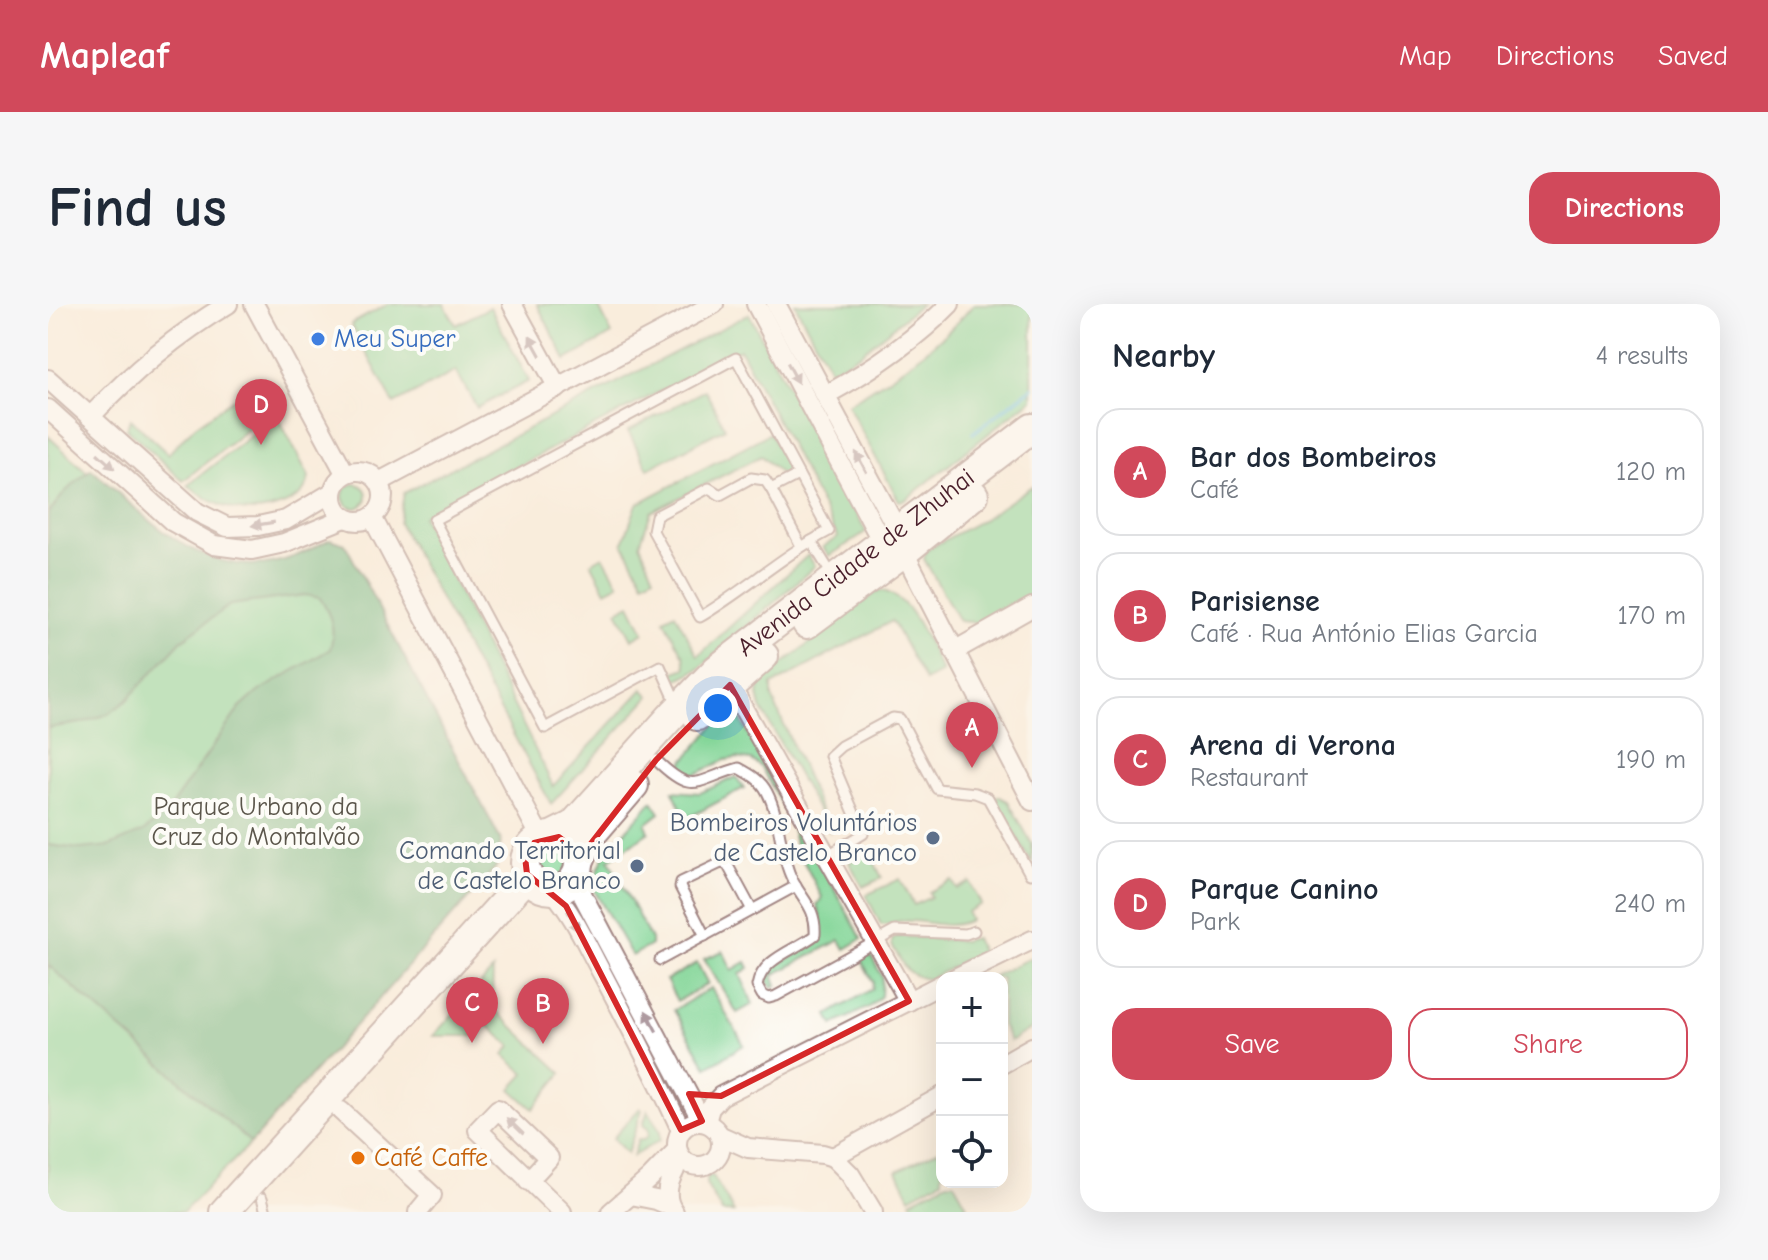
<!DOCTYPE html>
<html lang="en">
<head>
<meta charset="utf-8">
<style>
	body { margin:0; font-family:"Comic Neue",sans-serif; background:#f6f6f7; color:#1f2937 }
	.controls { position:absolute; right:24px; bottom:24px; display:grid; overflow:hidden; border-radius:16px; box-shadow:0 8px 32px #0002 }
	.controls button { width:72px; height:72px; display:grid; place-items:center; padding:0; border:0; border-bottom:2px solid #e0e1e3; background:#fff; color:#1f2937; font:40px sans-serif }
	.you { position:absolute; left:670px; top:404px; width:28px; height:28px; margin:-20px; border:6px solid #fff; border-radius:50%; background:#1a73e8; box-shadow:0 0 0 12px #1a73e833 }
	.badge { display:grid; place-items:center; width:52px; height:52px; border-radius:50%; background:#d1495b; color:#fff; font-size:26px; font-weight:700 }
	.pin { position:absolute; translate:-50% -66px; filter:drop-shadow(0 2px 4px #0008) }
	.pin::after { content:''; position:absolute; top:42px; width:28px; height:24px; background:inherit; clip-path:polygon(0 0,100% 0,50% 100%) }
	.list { margin:0; padding:0; list-style:none }
	h2 { display:flex; justify-content:space-between; align-items:center; height:104px; margin:0; padding:0 32px; font-size:34px }
	h2 small { font-size:26px; font-weight:400; color:#747a83 }
	.list li { display:grid; grid-template-columns:52px 1fr auto; gap:24px; align-items:center; box-sizing:border-box; height:128px; margin:0 16px 16px; padding:0 16px; border:2px solid #e0e1e3; border-radius:24px }
	.list b { display:block; font-size:30px; white-space:nowrap }
	.list p { margin:0; font-size:26px; white-space:nowrap; color:#747a83 }
	.list em { font-size:26px; font-style:normal; color:#747a83 }
	.actions { display:flex; gap:16px; padding:24px 32px }
	.actions a { flex:1; padding:18px 0; border:2px solid #d1495b; border-radius:24px; text-align:center; font-size:28px; color:#d1495b }
	.actions .main { background:#d1495b; color:#fff }
	.icon { flex:none; width:44px; height:44px; fill:none; stroke:currentColor; stroke-width:2; stroke-linecap:round; stroke-linejoin:round }
	.map { position:relative; flex:none; width:984px; height:908px; overflow:hidden; border-radius:24px }
	header { display:flex; align-items:center; gap:48px; box-sizing:border-box; height:112px; padding:0 40px; background:#d1495b; color:#fff }
	header strong { font-size:38px }
	nav { display:flex; gap:44px; margin-inline-start:auto; font-size:28px }
	.intro { display:flex; align-items:center; justify-content:space-between; box-sizing:border-box; height:192px; padding:0 48px }
	h1 { margin:0; font-size:56px }
	.button { padding:20px 36px; border-radius:24px; background:#d1495b; color:#fff; font-size:28px; font-weight:700 }
	main { display:flex; gap:48px; padding:0 48px }
	aside { flex:1; background:#fff; border-radius:24px; box-shadow:0 8px 32px #0002 }
	.map>svg:first-child { display:block }
	.green { fill:#82d597; stroke:#667a61; stroke-width:2 }
	.forest { fill:#69b680; stroke:#5a6a56; stroke-width:2 }
	.lines { fill:none; stroke-linecap:round; stroke-linejoin:round }
	.stream { stroke:#61c0df; stroke-width:4 }
	.service-casing { stroke:#a28684; stroke-width:13 }
	.minor-casing { stroke:#a28684; stroke-width:22 }
	.primary-casing { stroke:#a28684; stroke-width:32 }
	.service { stroke:#fff; stroke-width:9 }
	.minor { stroke:#fff; stroke-width:18 }
	.primary { stroke:#fff; stroke-width:28 }
	.oneway { fill:#ae9aa0 }
	.marked { fill:none; stroke:#d62828; stroke-width:6; stroke-linejoin:round }
	.shop-dot { fill:#3f7fe0; stroke:#fdfcf7; stroke-width:3 }
	.service-dot { fill:#5c6f8a; stroke:#fdfcf7; stroke-width:3 }
	.food-dot { fill:#e8710a; stroke:#fdfcf7; stroke-width:3 }
	.labels { text-anchor:middle; dominant-baseline:central; stroke-width:8; stroke-linejoin:round; paint-order:stroke }
	.shop-label { font-size:26px; fill:#366cbe; stroke:#fdfcf7; text-anchor:start }
	.street-label { font-size:26px; fill:#4a1f2b; stroke:#fdfcf7 }
	.park-label { font-size:26px; fill:#5b564b; stroke:#fdfcf7 }
	.service-label { font-size:26px; fill:#4e5e75; stroke:#fdfcf7; text-anchor:end }
	.food-label { font-size:26px; fill:#c56008; stroke:#fdfcf7; text-anchor:start }
</style>
</head>
<body>
<header>
<strong>Mapleaf</strong>
<nav><a>Map</a><a>Directions</a><a>Saved</a></nav>
</header>
<div class="intro"><h1>Find us</h1><a class="button">Directions</a></div>
<main>
<div class="map">
<svg width="984" height="908" viewBox="0 0 984 908">
	<rect width="100%" height="100%" fill="#fdfcf7"/>
	<filter id="ink" filterUnits="userSpaceOnUse"><feTurbulence type="fractalNoise" baseFrequency=".0125" numOctaves="2"/><feDisplacementMap in="SourceGraphic" scale="16" xChannelSelector="R" yChannelSelector="G"/><feConvolveMatrix kernelMatrix="1 2 1 2 8 2 1 2 1" color-interpolation-filters="sRGB"/></filter>
	<filter id="wash" filterUnits="userSpaceOnUse"><feTurbulence type="fractalNoise" baseFrequency=".006" numOctaves="4" result="noise"/><feDisplacementMap in="SourceGraphic" scale="32" xChannelSelector="R" yChannelSelector="G"/><feGaussianBlur stdDeviation="1.8" result="paint"/><feColorMatrix in="noise" values="0 0 0 0 0 0 0 0 0 0 0 0 0 0 0 0 0 1.4 0 .05"/><feComposite in="paint" operator="in"/></filter>
	<g filter="url(#wash)">
		<rect width="100%" height="100%" fill="#f9eddc"/>
		<g class="green">
			<polygon points="340,0 396,0 408,21 442,3 481,77 429,104 408,67 346,100 303,20"/>
			<polygon points="489,0 549,0 564,30 518,56"/>
			<polygon points="747,0 873,0 813,49 783,67"/>
			<path d="M 926,0 L 984,0 L 984,95 L 857,196 L 851,197 L 799,100 C 845,73 891,42 926,0 Z"/>
			<polygon points="701,10 818,228 781,252 775,243 790,233 692,45 374,213 505,482 595,385 602,392 503,500 351,219 356,189"/>
			<polygon points="212,76 226,104 135,177 78,124 83,115 120,150 147,122"/>
			<polygon points="657,86 677,124 600,165 580,127"/>
			<path d="M 229,111 L 261,173 C 258,189 251,193 237,200 C 202,215 168,205 140,181 Z"/>
			<polygon points="722,129 742,169 736,173 713,152 603,208 592,240 606,272 596,278 575,239 589,200"/>
			<path d="M 0,132 L 39,168 L 43,165 C 101,215 162,286 248,252 C 260,247 271,241 282,235 L 297,240 L 453,537 L 448,563 L 197,845 L 135,908 L 0,908 Z"/>
			<circle cx="307" cy="192" r="12"/>
			<polygon points="984,182 984,290 931,319 911,317 876,255 878,246 934,216"/>
			<polygon points="760,251 767,262 651,365 628,376 624,369 638,364 636,352 616,315 627,309 650,352"/>
			<polygon points="555,252 571,280 558,287 543,259"/>
			<path d="M 831,286 C 865,291 880,342 894,368 L 877,377 L 844,317 L 724,381 L 724,393 L 782,529 L 713,404 L 710,391 L 712,377 Z"/>
			<polygon points="582,300 596,328 584,335 569,307"/>
			<path d="M 684,406 L 690,411 L 814,635 L 797,645 L 792,636 L 725,671 L 729,681 L 725,683 L 719,677 L 720,668 C 747,644 787,650 769,602 L 774,593 L 747,541 L 743,518 L 713,463 L 703,456 L 689,454 L 677,456 L 646,471 L 635,470 L 628,466 L 678,408 Z"/>
			<polygon points="688,473 696,484 638,515 625,487 652,489"/>
			<polygon points="950,492 960,497 984,540 984,560 946,494"/>
			<path d="M 604,497 L 612,509 L 598,520 L 601,528 L 561,556 L 603,636 L 603,641 L 584,652 L 546,586 C 549,544 581,528 604,497 Z"/>
			<circle cx="504" cy="558" r="18"/>
			<polygon points="821,547 834,574 815,583 801,558"/>
			<path d="M 852,575 L 866,601 L 883,593 L 881,588 L 904,576 L 909,585 L 922,578 L 933,600 L 919,608 L 922,616 C 898,628 877,614 852,617 C 844,618 842,622 833,621 L 818,591 Z"/>
			<path d="M 850,632 L 915,637 L 927,634 L 933,648 L 882,675 C 857,673 855,660 844,641 L 844,636 Z"/>
			<polygon points="675,647 684,666 698,658 701,664 692,670 705,700 689,709 656,655"/>
			<polygon points="822,649 834,673 833,692 821,703 785,721 780,711 824,685 825,678 813,655"/>
			<polygon points="984,653 984,724 962,737 954,721 954,674 941,674"/>
			<polygon points="649,659 660,680 629,697 618,676"/>
			<polygon points="445,666 444,703 514,769 485,805 463,785 477,770 456,751 463,742 438,720 427,732 385,732"/>
			<polygon points="663,684 696,741 659,763 626,706"/>
			<polygon points="592,804 594,806 579,850 565,834"/>
			<polygon points="600,806 612,827 612,836 585,852 590,836 595,836 600,832 600,825 595,821"/>
			<polygon points="890,846 894,854 894,876 862,893 849,867"/>
			<polygon points="659,872 665,872 686,908 674,908 658,880"/>
			<polygon points="899,878 906,878 919,901 905,908 869,908 863,897"/>
		</g>
		<path class="forest" d="M 43,165 C 101,215 162,286 248,252 C 260,247 271,241 282,235 L 297,240 L 453,537 L 448,563 L 203,839 L 0,661 L 0,541 L 32,545 L 62,542 L 95,528 L 118,509 L 191,405 L 210,388 L 282,345 C 288,325 283,312 272,294 L 257,291 L 182,301 L 134,336 L 78,397 L 60,410 L 33,419 L 0,424 L 0,210 L 17,188 Z"/>
		<g class="lines">
			<polyline class="stream" points="925,129 984,84"/>
		</g>
	</g>
	<g filter="url(#ink)">
		<g class="lines">
			<defs>
				<g id="service">
					<polyline points="723,185 753,242"/>
					<polyline points="763,237 784,271"/>
					<path d="M 629,400 L 612,362 L 497,424 L 386,216 L 688,54 L 781,227 C 735,251 696,287 652,313 L 605,227 L 608,212 L 661,184 L 672,191 L 703,174 L 717,176 L 723,185 L 750,171"/>
					<path d="M 608,456 C 646,493 647,476 691,464 C 702,470 713,476 719,488 C 732,513 731,542 741,568 C 750,593 769,601 767,631 C 746,647 714,654 709,682 L 714,691 L 721,694 L 728,692 L 847,627 L 918,630 L 926,627"/>
					<polyline points="780,551 815,530 782,452 793,442 845,414 852,415 889,485 927,489 940,494 982,570"/>
					<polyline points="657,632 632,583 633,578 673,559 679,560 704,606"/>
					<polyline points="612,656 748,582"/>
					<polyline points="214,894 218,908"/>
				</g>
				<g id="minor">
					<polyline points="206,0 297,169"/>
					<polyline points="464,0 510,84"/>
					<polyline points="708,0 834,238"/>
					<polyline points="728,0 849,225"/>
					<polyline points="0,75 149,208 179,223 210,222 238,216 285,188"/>
					<path d="M 778,91 C 823,66 866,37 902,0"/>
					<polyline points="0,105 125,218 166,241 204,246 236,239 297,214"/>
					<path d="M 42,113 C 83,69 128,31 180,0"/>
					<circle cx="310" cy="192" r="25"/>
					<polyline points="331,178 666,0"/>
					<polyline points="324,213 493,534"/>
					<polyline points="856,248 984,497"/>
					<polyline points="906,347 984,303"/>
					<polyline points="682,381 861,697"/>
					<polyline points="529,568 535,592 654,817"/>
					<path d="M 504,586 C 526,611 539,642 555,671 C 582,722 609,773 633,826"/>
					<polyline points="907,674 984,636"/>
					<polyline points="954,760 984,743"/>
					<polyline points="293,807 384,891 370,908"/>
					<circle cx="651" cy="840" r="22"/>
					<polyline points="658,818 662,804 673,792 894,680"/>
					<polyline points="671,831 700,844 775,850 785,853"/>
					<polyline points="785,853 894,792"/>
					<polyline points="785,853 802,870 825,908"/>
					<polyline points="480,877 501,854 450,805 430,826 514,908"/>
					<polyline points="583,891 608,896 622,902"/>
					<polyline points="563,908 602,874 629,846"/>
					<path d="M 626,908 C 616,895 619,880 627,866"/>
				</g>
				<g id="primary">
					<polyline points="759,320 856,248 926,191"/>
					<polyline points="649,412 716,352"/>
					<path id="s1" d="M 503,532 L 525,521 L 627,408 L 669,365 L 984,124"/>
					<circle cx="504" cy="559" r="27"/>
					<polyline points="531,558 543,531 586,481"/>
					<polyline points="176,908 469,584 479,570"/>
				</g>
			</defs>
			<use href="#service" class="service-casing"/>
			<use href="#minor" class="minor-casing"/>
			<use href="#primary" class="primary-casing"/>
			<use href="#service" class="service"/>
			<use href="#minor" class="minor"/>
			<use href="#primary" class="primary"/>
		</g>
		<defs><path id="oneway-solid" d="M-6-.8H1V-3.2L6.5 0L1 3.2V.8H-6Z" transform="scale(2)"/></defs>
		<g class="oneway">
			<use href="#oneway-solid" transform="translate(487 42) rotate(-119)"/>
			<use href="#oneway-solid" transform="translate(745 69) rotate(62)"/>
			<use href="#oneway-solid" transform="translate(58 157) rotate(42)"/>
			<use href="#oneway-solid" transform="translate(813 158) rotate(-118)"/>
			<use href="#oneway-solid" transform="translate(215 220) rotate(171)"/>
			<use href="#oneway-solid" transform="translate(525 617) rotate(62)"/>
			<use href="#oneway-solid" transform="translate(603 717) rotate(-118)"/>
			<use href="#oneway-solid" transform="translate(467 822) rotate(-136)"/>
		</g>
	</g>
	<path d="M0 0H984V908H0ZM 682,381 L 861,697 L 673,792 L 641,790 L 654,817 L 633,826 L 518,602 L 479,570 L 477,553 L 486,539 L 511,533 L 534,551 L 608,456 Z" fill="#f9eddc" fill-opacity=".55" fill-rule="evenodd"/>
	<path class="marked" d="M 682,381 L 861,697 L 673,792 L 641,790 L 654,817 L 633,826 L 518,602 L 479,570 L 477,553 L 486,539 L 511,533 L 534,551 L 608,456 Z"/>
	<circle class="shop-dot" cx="270" cy="35" r="8"/>
	<g class="service-dot">
		<circle cx="885" cy="534" r="8"/>
		<circle cx="589" cy="562" r="8"/>
	</g>
	<circle class="food-dot" cx="310" cy="854" r="8"/>
	<g class="labels">
		<g class="shop-label">
			<text x="286" y="35">Meu Super</text>
		</g>
		<g class="street-label">
			<text stroke="none"><textPath href="#s1" startOffset="412">Avenida Cidade de Zhuhai</textPath></text>
		</g>
		<g class="park-label">
			<text x="208" y="503">Parque Urbano da<tspan x="208" dy="30">Cruz do Montalvão</tspan></text>
		</g>
		<g class="service-label">
			<text x="869" y="519">Bombeiros Voluntários<tspan x="869" dy="30">de Castelo Branco</tspan></text>
			<text x="573" y="547">Comando Territorial<tspan x="573" dy="30">de Castelo Branco</tspan></text>
		</g>
		<g class="food-label">
			<text x="326" y="854">Café Caffe</text>
		</g>
	</g>
</svg>
<div class="controls">
<button>+</button>
<button>−</button>
<button><svg class="icon" aria-label="locate" viewBox="0 0 24 24"><circle cx="12" cy="12" r="6"/><path d="M12 2v4M12 18v4M2 12h4M18 12h4"/></svg></button>
</div>
<div class="you"></div>
<div class="pin badge" style="left:924px;top:464px">A</div>
<div class="pin badge" style="left:495px;top:740px">B</div>
<div class="pin badge" style="left:424px;top:739px">C</div>
<div class="pin badge" style="left:213px;top:141px">D</div>
</div>
<aside>
<h2>Nearby<small>4 results</small></h2>
<ul class="list">
<li><span class="badge">A</span><div><b>Bar dos Bombeiros</b><p>Café</p></div><em>120 m</em></li>
<li><span class="badge">B</span><div><b>Parisiense</b><p>Café · Rua António Elias Garcia</p></div><em>170 m</em></li>
<li><span class="badge">C</span><div><b>Arena di Verona</b><p>Restaurant</p></div><em>190 m</em></li>
<li><span class="badge">D</span><div><b>Parque Canino</b><p>Park</p></div><em>240 m</em></li>
</ul>
<div class="actions"><a class="main">Save</a><a>Share</a></div>
</aside>
</main>
</body>
</html>
